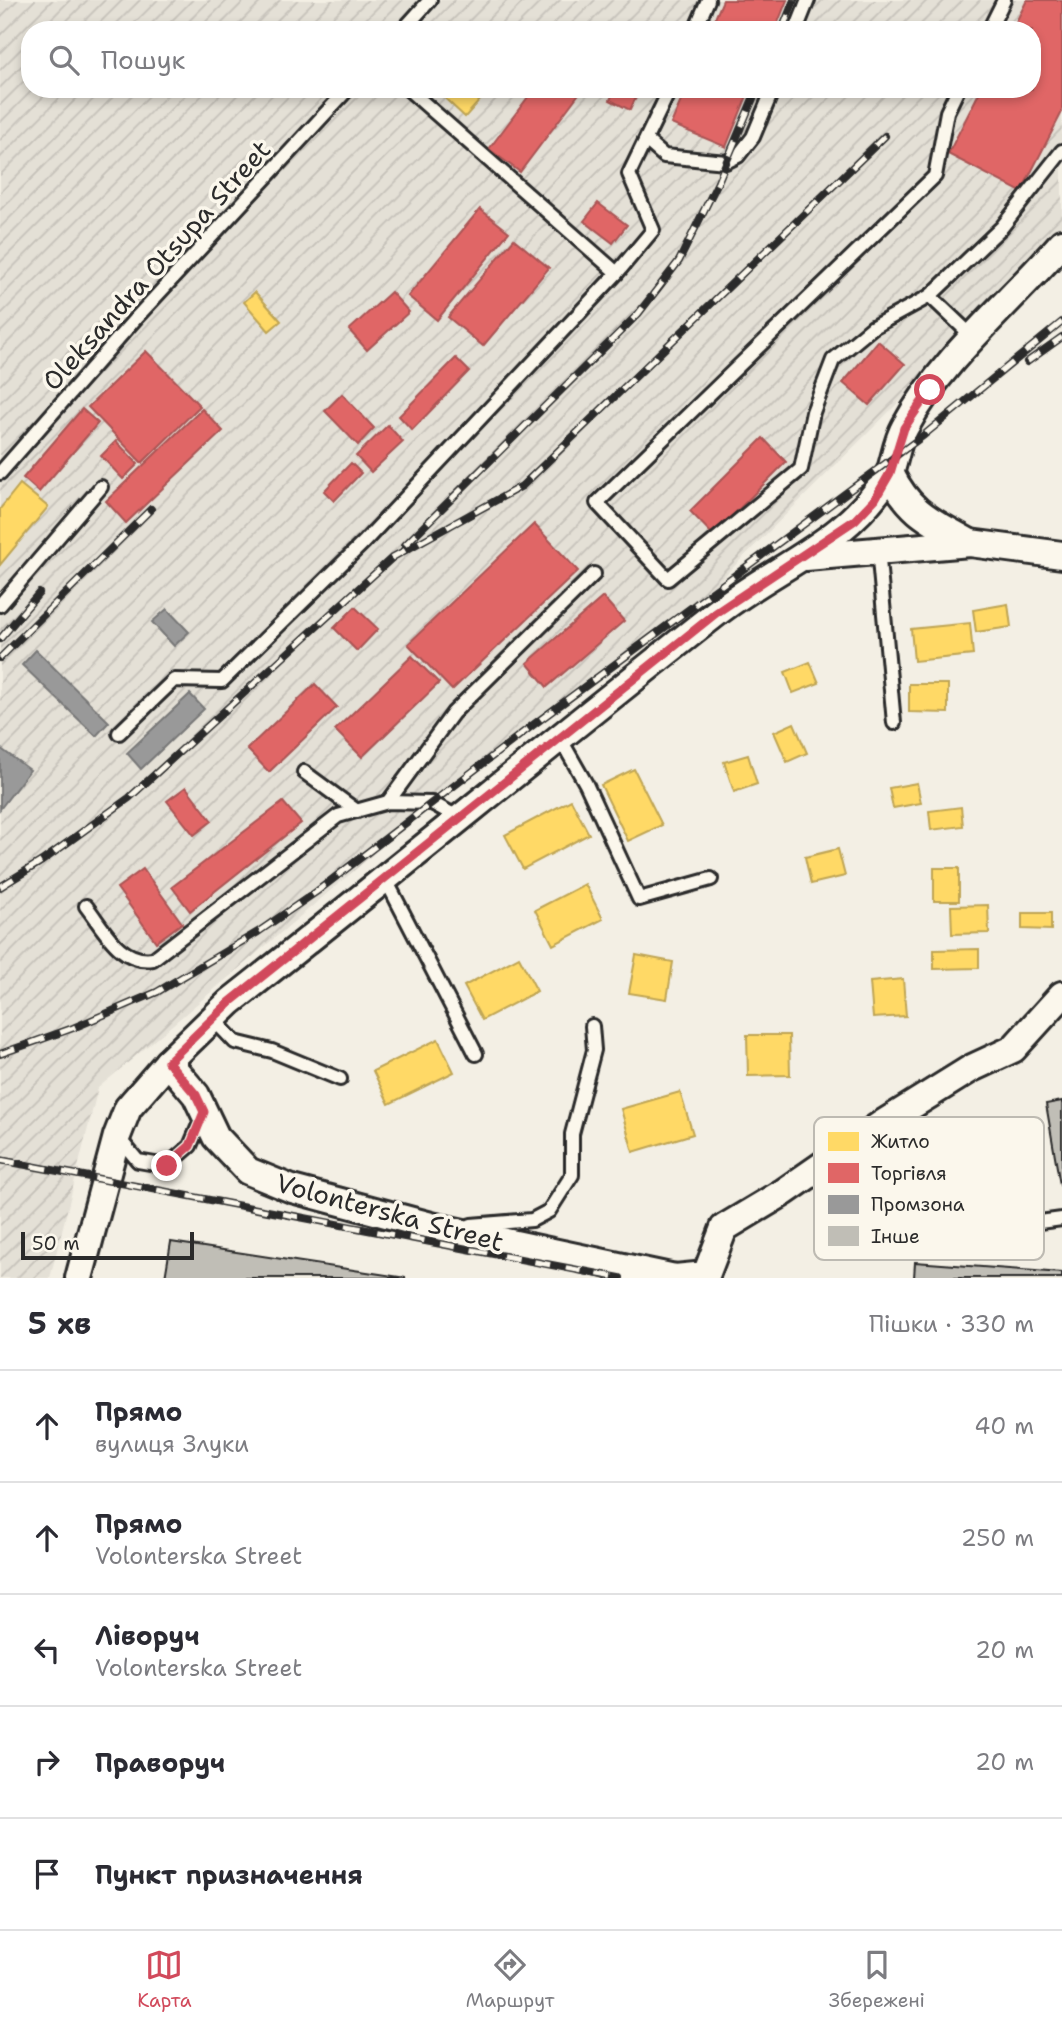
<!DOCTYPE html>
<html lang="uk">
<head>
<meta charset="utf-8">
<style>
	body { margin:0; font-family:"Shantell Sans",sans-serif; background:#f7f7f7; color:#2b2b33 }
	.scale { position:absolute; left:21px; bottom:18px; width:173px; box-sizing:border-box; padding-left:7px; border:4px solid #2b2b2b; border-top:0; font-size:19px; line-height:24px; white-space:nowrap; color:#2b2b2b; -webkit-text-stroke:5px #fbf7ec; paint-order:stroke }
	.stop { position:absolute; width:21px; height:21px; margin:-16px; border:5px solid #d1495b; border-radius:50%; background:#fff }
	.stop.end { background:#d1495b; border-color:#fff; box-shadow:0 2px 7px #0008 }
	.list { margin:0; padding:0; list-style:none }
	h2 { display:flex; justify-content:space-between; align-items:center; height:91px; margin:0; padding:0 28px; font-size:30px }
	h2 small { font-size:23px; font-weight:400; color:#7c7c81 }
	.list li { display:grid; grid-template-columns:46px 1fr auto; gap:21px; align-items:center; box-sizing:border-box; height:112px; padding:0 28px; border-top:2px solid #e1e1e2 }
	.list b { display:block; font-size:26px; white-space:nowrap }
	.list p { margin:0; font-size:23px; white-space:nowrap; color:#7c7c81 }
	.list em { font-size:23px; font-style:normal; color:#7c7c81 }
	.icon { flex:none; width:38px; height:38px; fill:none; stroke:currentColor; stroke-width:2; stroke-linecap:round; stroke-linejoin:round }
	.map { position:relative; flex:none; width:1062px; height:1278px; overflow:hidden }
	.search { position:absolute; background:#fff; box-shadow:0 4px 10px #0003; left:21px; right:21px; top:21px; height:77px; display:flex; align-items:center; gap:18px; box-sizing:border-box; padding:0 24px; border-radius:28px; color:#7c7c81; font-size:26px }
	.sheet { height:651px; background:#fff }
	nav { display:flex; justify-content:space-around; align-items:center; box-sizing:border-box; height:98px; border-top:2px solid #e1e1e2; background:#fff; font-size:19px; color:#7c7c81 }
	nav a { display:grid; justify-items:center; gap:4px }
	nav .on { color:#d1495b }
	.map>svg:first-child { display:block }
	.industrial { fill:url(#industrial-furrows); fill-rule:evenodd }
	.homes { fill:#ffd966; stroke:#bfa554; stroke-width:2 }
	.shops { fill:#e06666; stroke:#aa5454; stroke-width:2 }
	.industry { fill:#999; stroke:#787878; stroke-width:2 }
	.building { fill:#c0beb6; stroke:#2b2b2b; stroke-width:2 }
	.lines { fill:none; stroke-linecap:round; stroke-linejoin:round }
	.service-casing { stroke:#2b2b2b; stroke-width:18 }
	.minor-casing { stroke:#2b2b2b; stroke-width:32 }
	.service { stroke:#fbf7ec; stroke-width:12 }
	.minor { stroke:#fbf7ec; stroke-width:26 }
	.rail-casing { stroke:#2b2b2b; stroke-width:8 }
	.rail { stroke:#fbf7ec; stroke-width:5; stroke-dasharray:16; stroke-linecap:butt }
	.route { stroke:#d1495b; stroke-width:9 }
	.labels { text-anchor:middle; dominant-baseline:central; stroke-width:7; stroke-linejoin:round; paint-order:stroke }
	.street-label { font-size:26px; fill:#2b2b2b; stroke:#fbf7ec }
	.key { fill:#fbf7ec; stroke:#bdbab2; stroke-width:2 }
	.key-label { font-size:19px; fill:#2b2b2b }
</style>
</head>
<body>
<div class="map">
<svg width="1062" height="1278" viewBox="0 0 1062 1278">
	<defs>
		<pattern id="industrial-furrows" width="10" height="10" patternUnits="userSpaceOnUse" patternTransform="scale(1.75)"><rect width="10" height="10" fill="#e4e0d6"/><path d="M-1 1l2-2M0 10L10 0M9 11l2-2" fill="none" stroke="#c4c0b8"/></pattern>
	</defs>
	<rect width="100%" height="100%" fill="#f3efe4"/>
	<filter id="ink" filterUnits="userSpaceOnUse"><feTurbulence type="fractalNoise" baseFrequency=".0143" numOctaves="2"/><feDisplacementMap in="SourceGraphic" scale="14" xChannelSelector="R" yChannelSelector="G"/><feConvolveMatrix kernelMatrix="1 2 1 2 8 2 1 2 1" color-interpolation-filters="sRGB"/></filter>
	<g filter="url(#ink)">
		<path class="industrial" d="M 0,0 L 1062,0 L 1062,235 L 1033,257 L 905,396 L 677,623 L 417,817 L 98,1088 L 50,1278 L 0,1278 ZM 30,30 L 1032,30 L 1032,89 L 30,89 Z"/>
		<g class="homes">
			<polygon points="439,89 490,89 465,117 437,91"/>
			<polygon points="255,292 281,321 269,331 244,302"/>
			<polygon points="20,484 48,507 0,565 0,509"/>
			<polygon points="1008,604 1011,627 976,632 973,610"/>
			<polygon points="970,623 973,655 914,661 911,629"/>
			<polygon points="810,662 819,683 793,693 785,672"/>
			<polygon points="909,684 948,684 948,713 909,712"/>
			<polygon points="794,723 807,753 787,762 774,732"/>
			<polygon points="748,755 757,784 734,792 724,762"/>
			<polygon points="634,769 662,825 628,841 601,785"/>
			<polygon points="917,783 921,803 893,808 889,788"/>
			<polygon points="571,800 589,834 523,869 505,835"/>
			<polygon points="961,807 963,826 931,830 929,811"/>
			<polygon points="838,849 845,876 811,884 805,857"/>
			<rect x="934" y="868" width="25" height="33"/>
			<polygon points="585,884 603,919 553,945 535,910"/>
			<polygon points="988,905 989,933 952,934 951,906"/>
			<polygon points="1022,913 1051,913 1051,930 1022,929"/>
			<polygon points="979,949 979,968 934,969 934,950"/>
			<polygon points="636,955 673,962 667,999 629,993"/>
			<polygon points="519,957 537,991 482,1020 464,986"/>
			<polygon points="903,979 906,1016 873,1018 870,982"/>
			<polygon points="747,1035 789,1035 790,1075 748,1076"/>
			<polygon points="438,1039 454,1072 389,1104 373,1071"/>
			<polygon points="680,1092 693,1134 633,1152 621,1109"/>
		</g>
		<g class="shops">
			<polygon points="723,0 787,0 775,30 710,30"/>
			<polygon points="1027,0 1062,0 1062,112 1021,192 948,154 981,89 1032,89 1032,30 1012,30"/>
			<polygon points="534,89 581,91 520,172 489,149"/>
			<polygon points="615,89 640,89 630,110 610,100"/>
			<polygon points="686,89 750,89 726,147 671,124"/>
			<polygon points="598,203 627,225 613,243 584,221"/>
			<polygon points="480,209 509,232 437,320 408,296"/>
			<polygon points="514,239 549,268 483,346 448,317"/>
			<polygon points="391,292 409,312 367,350 349,330"/>
			<polygon points="878,341 905,364 869,405 843,383"/>
			<polygon points="146,351 200,406 142,463 88,407"/>
			<polygon points="456,358 469,371 412,430 399,416"/>
			<polygon points="342,394 374,428 358,445 325,411"/>
			<polygon points="82,409 98,423 39,492 23,478"/>
			<polygon points="202,409 223,431 126,523 106,501"/>
			<polygon points="388,425 403,442 371,472 356,456"/>
			<polygon points="763,438 786,462 713,535 690,511"/>
			<polygon points="116,441 138,464 123,479 101,456"/>
			<polygon points="351,463 361,473 334,501 324,491"/>
			<polygon points="534,524 578,571 452,690 408,644"/>
			<polygon points="603,597 624,621 547,687 527,663"/>
			<polygon points="355,607 378,629 357,651 334,628"/>
			<polygon points="412,656 439,683 362,757 335,730"/>
			<polygon points="315,684 337,707 269,772 247,749"/>
			<polygon points="186,787 212,821 194,835 167,801"/>
			<polygon points="283,802 301,823 190,911 172,887"/>
			<polygon points="143,869 182,923 156,942 117,888"/>
		</g>
		<g class="industry">
			<polygon points="167,609 189,632 174,646 152,622"/>
			<polygon points="36,650 109,722 96,736 22,665"/>
			<polygon points="190,694 204,709 141,769 127,753"/>
			<polygon points="0,748 30,770 0,809"/>
		</g>
		<g class="building">
			<polygon points="1062,1101 1062,1184 1060,1185 1046,1104"/>
			<polygon points="171,1242 406,1278 165,1278"/>
			<polygon points="915,1262 1062,1273 1062,1278 914,1278"/>
		</g>
		<g class="lines">
			<defs>
				<g id="service">
					<polyline points="403,30 430,0"/>
					<polyline points="695,30 708,0"/>
					<polyline points="796,30 808,0"/>
					<polyline points="989,30 1004,0"/>
					<polyline points="958,89 947,112 935,176 597,503 668,579 801,469 813,412 833,360 873,327 930,296 1002,227 1062,151"/>
					<polyline points="647,141 664,156 726,162 738,156 753,137 773,89"/>
					<polyline points="617,273 653,230 629,174 670,89"/>
					<polyline points="930,296 973,337"/>
					<polyline points="0,473 136,318 348,89"/>
					<polyline points="878,549 894,723"/>
					<polyline points="0,605 101,487"/>
					<polyline points="119,733 174,680 222,681 364,542 617,273 408,89"/>
					<polyline points="561,740 586,784 639,899 711,879"/>
					<polyline points="304,772 357,811"/>
					<polyline points="388,802 453,713 594,574"/>
					<polyline points="386,880 476,1054"/>
					<path d="M 86,906 C 104,929 120,964 153,959 L 338,816 L 388,802 L 432,803 L 461,819"/>
					<polyline points="213,1019 235,1042 272,1051 340,1079"/>
					<polyline points="117,1136 138,1161 167,1166 190,1146 204,1113"/>
					<polyline points="471,1225 532,1220 549,1211 572,1175 572,1134 594,1050 592,1026"/>
					<polyline points="862,1246 1062,1219"/>
				</g>
				<g id="minor">
					<path d="M 970,543 C 932,521 911,515 890,473 C 895,459 897,441 905,427 C 942,358 1011,302 1062,243"/>
					<polyline points="806,557 970,543 1062,555"/>
					<polyline points="168,1062 196,1095 216,1137 248,1171 292,1189 435,1227 675,1278 706,1275 724,1228 784,1192 882,1124 972,1068 1013,1049 1062,995"/>
					<path d="M 79,1278 L 117,1136 L 128,1108 L 168,1062 L 230,1002 C 393,874 552,742 715,614 C 777,565 847,544 890,473"/>
				</g>
			</defs>
			<use href="#service" class="service-casing"/>
			<use href="#minor" class="minor-casing"/>
			<use href="#service" class="service"/>
			<use href="#minor" class="minor"/>
			<defs>
				<g id="rail">
					<polyline points="782,30 794,0"/>
					<polyline points="1027,362 1062,337"/>
					<polyline points="405,545 638,314 679,261 718,182 757,89"/>
					<polyline points="0,639 39,593"/>
					<polyline points="0,658 151,509"/>
					<polyline points="0,887 42,861 129,798 393,557 522,486 885,136"/>
					<polyline points="0,1054 73,1028 157,992 258,932 316,892 533,725 924,435 1062,322"/>
					<polyline points="0,1160 620,1278"/>
				</g>
			</defs>
			<use href="#rail" class="rail-casing"/>
			<use href="#rail" class="rail"/>
		</g>
	</g>
	<g class="lines" filter="url(#ink)">
		<polyline class="route" points="167,1166 190,1146 204,1112 196,1095 168,1062 230,1002 716,613 855,520 875,499 890,473 904,428 930,390"/>
	</g>
	<g class="labels">
		<g class="street-label">
			<text transform="translate(156 265) rotate(-48)">Oleksandra Otsupa Street</text>
			<text transform="translate(390 1212) rotate(15)">Volonterska Street</text>
		</g>
	</g>
	<rect x="814" y="1117" width="230" height="143" rx="10" class="key"/>
	<rect x="828" y="1132" width="31" height="19" fill="#ffd966"/>
	<rect x="828" y="1163" width="31" height="20" fill="#e06666"/>
	<rect x="828" y="1195" width="31" height="19" fill="#999"/>
	<rect x="828" y="1226" width="31" height="20" fill="#c0beb6"/>
	<g class="key-label">
		<text x="871" y="1148">Житло</text>
		<text x="871" y="1180">Торгівля</text>
		<text x="871" y="1211">Промзона</text>
		<text x="871" y="1243">Інше</text>
	</g>
</svg>
<div class="scale">50 m</div>
<div class="stop" style="left:930px;top:390px"></div>
<div class="stop end" style="left:167px;top:1166px"></div>
<div class="search"><svg class="icon" aria-label="search" viewBox="0 0 24 24"><circle cx="10" cy="10" r="6"/><path d="M15 15l6 6"/></svg>Пошук</div>
</div>
<section class="sheet">
<h2>5 хв<small>Пішки · 330 m</small></h2>
<ul class="list">
<li><svg class="icon" aria-label="ahead" viewBox="0 0 24 24"><path d="M12 20V5M6 11l6-6 6 6"/></svg><div><b>Прямо</b><p>вулиця Злуки</p></div><em>40 m</em></li>
<li><svg class="icon" aria-label="ahead" viewBox="0 0 24 24"><path d="M12 20V5M6 11l6-6 6 6"/></svg><div><b>Прямо</b><p>Volonterska Street</p></div><em>250 m</em></li>
<li><svg class="icon" aria-label="left" viewBox="0 0 24 24"><path d="M17 20v-9H6M10 6l-5 5 5 5"/></svg><div><b>Ліворуч</b><p>Volonterska Street</p></div><em>20 m</em></li>
<li><svg class="icon" aria-label="right" viewBox="0 0 24 24"><path d="M7 20v-9h11M14 6l5 5-5 5"/></svg><div><b>Праворуч</b></div><em>20 m</em></li>
<li><svg class="icon" aria-label="arrive" viewBox="0 0 24 24"><path d="M6 21V4h12l-3 4 3 4H6"/></svg><div><b>Пункт призначення</b></div></li>
</ul>
</section>
<nav>
<a class="on"><svg class="icon" aria-label="map" viewBox="0 0 24 24"><path d="M3 6l6-2 6 2 6-2v14l-6 2-6-2-6 2zM9 4v14M15 6v14"/></svg>Карта</a>
<a><svg class="icon" aria-label="directions" viewBox="0 0 24 24"><path d="M12 3l9 9-9 9-9-9zM9 14v-3h6M13 9l2 2-2 2"/></svg>Маршрут</a>
<a><svg class="icon" aria-label="saved" viewBox="0 0 24 24"><path d="M7 4h10v16l-5-4-5 4z"/></svg>Збережені</a>
</nav>
</body>
</html>
